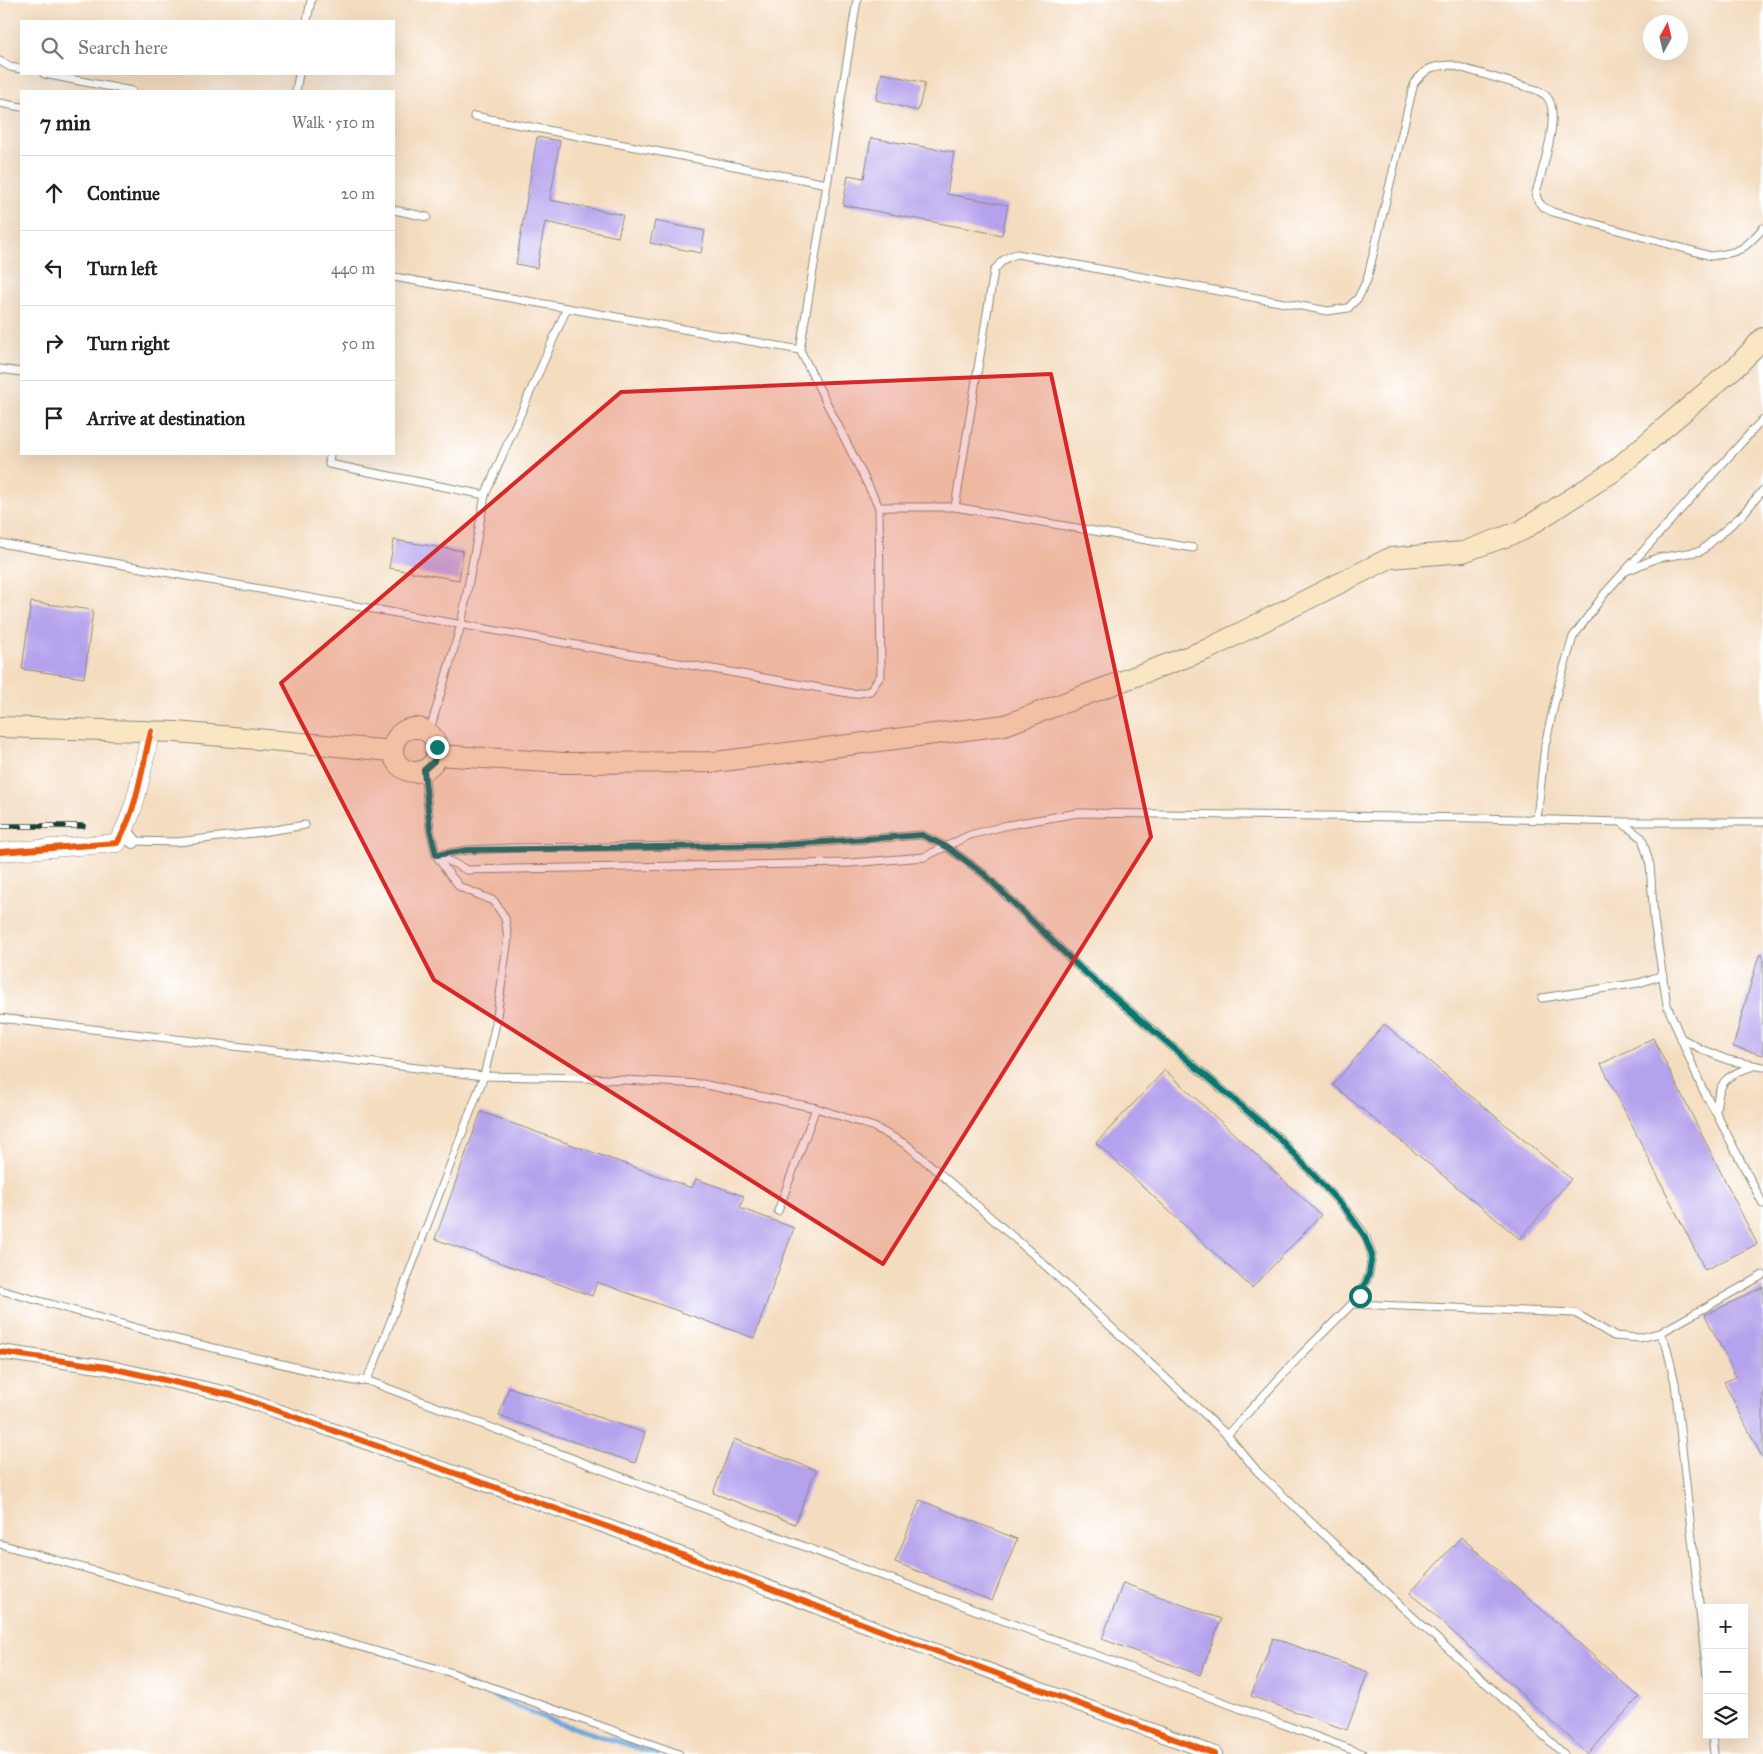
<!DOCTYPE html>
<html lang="en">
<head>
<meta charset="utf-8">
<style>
	body { margin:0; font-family:"IM FELL Great Primer",serif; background:#f6f6f6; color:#202124 }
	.controls { position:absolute; right:15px; bottom:15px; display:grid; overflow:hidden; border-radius:0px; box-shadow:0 5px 20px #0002 }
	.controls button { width:45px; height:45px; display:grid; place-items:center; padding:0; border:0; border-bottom:1px solid #e0e0e0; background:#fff; color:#202124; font:25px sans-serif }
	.compass { position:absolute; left:1643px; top:15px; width:45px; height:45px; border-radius:50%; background:#fff; box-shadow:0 5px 20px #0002; rotate:8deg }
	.stop { position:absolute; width:15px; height:15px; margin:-11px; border:4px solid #0f766e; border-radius:50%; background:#fff }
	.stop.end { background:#0f766e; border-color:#fff; box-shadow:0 1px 5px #0008 }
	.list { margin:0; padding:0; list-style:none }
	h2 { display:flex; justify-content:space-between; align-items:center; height:65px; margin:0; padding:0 20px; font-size:21px }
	h2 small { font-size:16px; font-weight:400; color:#757577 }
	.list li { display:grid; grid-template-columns:32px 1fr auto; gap:15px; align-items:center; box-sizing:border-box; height:75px; padding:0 20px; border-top:1px solid #e0e0e0 }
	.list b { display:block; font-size:19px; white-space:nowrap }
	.list em { font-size:16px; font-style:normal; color:#757577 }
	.icon { flex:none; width:28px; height:28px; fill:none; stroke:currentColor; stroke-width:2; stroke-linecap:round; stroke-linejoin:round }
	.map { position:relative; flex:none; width:1763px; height:1754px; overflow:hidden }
	.search { position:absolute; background:#fff; box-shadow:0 5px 20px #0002; left:20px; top:20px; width:375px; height:55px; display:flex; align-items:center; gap:12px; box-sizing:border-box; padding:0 18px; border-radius:0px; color:#757577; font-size:19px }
	.panel { position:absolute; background:#fff; box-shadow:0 5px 20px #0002; left:20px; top:90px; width:375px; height:365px; border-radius:0px }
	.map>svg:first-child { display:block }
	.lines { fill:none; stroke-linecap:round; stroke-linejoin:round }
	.stream { stroke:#6ca4db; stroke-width:5 }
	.building { fill:#b5a2ed }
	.service-casing { stroke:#8a8c7a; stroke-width:9 }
	.minor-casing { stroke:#8a8c7a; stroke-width:16 }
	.tertiary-casing { stroke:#8a8c7a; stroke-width:19 }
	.secondary-casing { stroke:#8a8c7a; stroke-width:22 }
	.service { stroke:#fff; stroke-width:7 }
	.minor { stroke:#fff; stroke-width:14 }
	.tertiary { stroke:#fff; stroke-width:18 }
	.secondary { stroke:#fbe6c4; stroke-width:20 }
	.rail-casing { stroke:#1f3d34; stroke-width:5.5 }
	.rail { stroke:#fff; stroke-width:4; stroke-dasharray:11; stroke-linecap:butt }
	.cycleway-casing { stroke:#fff; stroke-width:9 }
	.cycleway { stroke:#e8590c; stroke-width:6 }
	.route { stroke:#0f766e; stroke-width:6 }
	.marked { fill:#d62828; fill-opacity:0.2; stroke:#d62828; stroke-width:4; stroke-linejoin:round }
</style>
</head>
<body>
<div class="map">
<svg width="1763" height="1754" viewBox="0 0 1763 1754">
	<rect width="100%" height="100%" fill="#fff"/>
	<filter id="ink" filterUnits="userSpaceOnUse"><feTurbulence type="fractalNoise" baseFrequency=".02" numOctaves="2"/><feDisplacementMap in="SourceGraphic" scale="10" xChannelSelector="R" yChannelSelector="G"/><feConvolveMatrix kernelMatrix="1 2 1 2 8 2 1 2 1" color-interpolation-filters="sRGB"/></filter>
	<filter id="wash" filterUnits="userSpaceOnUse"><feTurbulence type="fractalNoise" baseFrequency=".0096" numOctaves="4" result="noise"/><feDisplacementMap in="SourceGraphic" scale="20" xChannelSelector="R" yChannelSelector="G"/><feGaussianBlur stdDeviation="1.12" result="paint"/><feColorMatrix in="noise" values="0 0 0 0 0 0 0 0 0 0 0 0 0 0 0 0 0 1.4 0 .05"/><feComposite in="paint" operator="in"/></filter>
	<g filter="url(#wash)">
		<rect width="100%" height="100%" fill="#f4dcbf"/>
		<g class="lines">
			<polyline class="stream" points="453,1679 552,1721 658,1754"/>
		</g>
		<g id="blocks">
			<g class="building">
				<polygon points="882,73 925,83 918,111 876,100"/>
				<polygon points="537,137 560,141 550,200 623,215 618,237 545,222 537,268 516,264"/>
				<polygon points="871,138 954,152 947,194 1008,205 1002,235 843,205 848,175 864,178"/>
				<polygon points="655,221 705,231 701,253 650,243"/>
				<polygon points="394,540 463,551 459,580 389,568"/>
				<polygon points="31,602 93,610 84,678 22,669"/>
				<polygon points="1759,955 1763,955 1763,1055 1733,1047"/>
				<polygon points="1384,1024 1571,1179 1520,1239 1333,1085"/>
				<polygon points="1653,1038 1757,1244 1705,1270 1601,1064"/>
				<polygon points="1165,1070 1321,1215 1252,1288 1096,1143"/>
				<polygon points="481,1112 692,1188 696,1179 744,1196 740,1208 794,1228 754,1338 597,1282 592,1296 435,1239"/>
				<polygon points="1763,1287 1763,1459 1724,1382 1736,1377 1705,1315"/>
				<polygon points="509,1387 645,1433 635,1463 499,1416"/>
				<polygon points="734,1439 816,1470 795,1524 713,1493"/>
				<polygon points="920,1500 1017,1539 992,1601 895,1562"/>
				<polygon points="1461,1537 1639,1697 1588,1754 1410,1593"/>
				<polygon points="1123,1583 1221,1619 1200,1675 1102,1639"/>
				<polygon points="1273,1638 1368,1672 1347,1730 1251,1696"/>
			</g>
		</g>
	</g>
	<g filter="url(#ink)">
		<use href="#blocks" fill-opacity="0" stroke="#8a8c7a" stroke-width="1"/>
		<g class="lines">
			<defs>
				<g id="service">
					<polyline points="307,21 311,0"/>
					<polyline points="0,61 10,67 21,69"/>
					<polyline points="44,74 132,91"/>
					<polyline points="296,91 299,74"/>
					<polyline points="0,103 21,107"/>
					<polyline points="474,116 827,184"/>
					<polyline points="394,210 427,217"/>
					<polyline points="394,277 800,350 857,0"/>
					<polyline points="0,369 21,372"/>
					<polyline points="330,454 329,464 485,495 461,625 429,733"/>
					<polyline points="485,495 567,308"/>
					<polyline points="879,507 955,507 1193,548"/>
					<path d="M 955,507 L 994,271 C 1001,261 1006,257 1017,254 L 1328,311 L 1348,308 L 1358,298 L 1367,280 L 1414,83 C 1428,67 1431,66 1452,65 L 1537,90 C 1540,92 1545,94 1547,97 C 1562,113 1541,173 1536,193 C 1537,204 1544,208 1553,212 L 1711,256 C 1740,253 1745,249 1763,228"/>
					<polyline points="0,543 854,694 870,691 881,675 879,507 800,350"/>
					<polyline points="1626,571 1657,558 1701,551 1742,515 1763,490"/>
					<polyline points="1537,819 1545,745 1558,688 1573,637 1605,593 1763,419"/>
					<polyline points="1621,822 1642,838 1650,865 1654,920 1667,1005 1702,1088 1716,1113 1763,1204"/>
					<polyline points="132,841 177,842 262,832 305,825"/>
					<polyline points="437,855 467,870 851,863 924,857 970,835 1008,825 1078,813 1480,818 1621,822 1763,822"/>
					<polyline points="1542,998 1639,983 1663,975"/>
					<polyline points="0,1018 484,1076 585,1078 702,1084 816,1108 874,1127 907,1145 1034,1255 1227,1435 1300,1356 1360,1296 1369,1274 1372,1255 1365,1235 1347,1211 1280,1139 1080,968 984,874 947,847 922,835 783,845 511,848 468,850 436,855"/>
					<polyline points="1681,1038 1703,1050 1728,1060 1763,1067"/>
					<path d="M 1716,1112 C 1718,1082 1725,1075 1754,1066"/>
					<polyline points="778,1211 816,1108"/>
					<polyline points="0,1290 180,1340 354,1381 366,1380 374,1365 484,1076 496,1023 508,938 505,918 494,901 460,887 447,871 436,855 430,829 424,770"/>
					<polyline points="1352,1304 1575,1313 1614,1336 1639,1338 1660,1333 1763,1275"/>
					<polyline points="1660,1333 1667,1348 1675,1383 1707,1676"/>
					<polyline points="366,1380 824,1554 1363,1754"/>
					<polyline points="1227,1435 1258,1472 1368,1576 1564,1754"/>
					<polyline points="0,1544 449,1672 679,1754"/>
					<polyline points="1712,1735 1714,1754"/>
				</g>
				<g id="minor">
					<polyline points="125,831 133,841"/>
					<polyline points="0,1352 106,1367 232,1395 611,1528 903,1639 1215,1754"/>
				</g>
				<path id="tertiary" d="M 0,852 L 117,843 C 137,812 142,767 151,731"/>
				<g id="secondary">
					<polyline points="0,727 176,732 393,751"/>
					<circle cx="415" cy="750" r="22"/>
					<polyline points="436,755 564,763 715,762 1005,725 1208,649 1390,558 1463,552 1521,531 1614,471 1739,364 1763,338"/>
				</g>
			</defs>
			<use href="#service" class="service-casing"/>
			<use href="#minor" class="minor-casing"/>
			<use href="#tertiary" class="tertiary-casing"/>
			<use href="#secondary" class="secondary-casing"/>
			<use href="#service" class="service"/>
			<use href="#minor" class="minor"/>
			<use href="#tertiary" class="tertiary"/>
			<use href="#secondary" class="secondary"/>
			<defs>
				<polyline id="rail" points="0,826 83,826"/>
			</defs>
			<use href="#rail" class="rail-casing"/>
			<use href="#rail" class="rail"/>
			<defs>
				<g id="cycleway">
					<path d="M 0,852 L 117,843 C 137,812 142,767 151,731"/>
					<polyline points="0,1352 106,1367 232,1395 611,1528 903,1639 1215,1754"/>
				</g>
			</defs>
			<use href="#cycleway" class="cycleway-casing"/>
			<use href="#cycleway" class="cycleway"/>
		</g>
	</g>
	<g class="lines" filter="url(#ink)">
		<polyline class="route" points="437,747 434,761 424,770 430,829 436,855 468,850 783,845 922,835 947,847 984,874 1080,968 1280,1139 1347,1211 1364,1235 1372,1255 1369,1274 1360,1296"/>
	</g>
	<path class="marked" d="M 1051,374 L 1151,837 L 883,1264 L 434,980 L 281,683 L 621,392 Z"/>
</svg>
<div class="controls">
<button>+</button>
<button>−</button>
<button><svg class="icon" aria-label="layers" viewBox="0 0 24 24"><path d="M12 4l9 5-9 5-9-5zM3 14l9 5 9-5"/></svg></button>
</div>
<svg class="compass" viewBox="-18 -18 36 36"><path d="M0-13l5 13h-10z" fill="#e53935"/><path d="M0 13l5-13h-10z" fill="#757577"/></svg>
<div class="stop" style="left:1360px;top:1296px"></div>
<div class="stop end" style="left:437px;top:747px"></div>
<div class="search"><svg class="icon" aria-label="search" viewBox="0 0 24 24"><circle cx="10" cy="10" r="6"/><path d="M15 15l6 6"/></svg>Search here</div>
<section class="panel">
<h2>7 min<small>Walk · 510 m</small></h2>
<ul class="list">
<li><svg class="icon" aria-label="ahead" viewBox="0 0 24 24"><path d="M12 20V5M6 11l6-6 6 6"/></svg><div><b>Continue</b></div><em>20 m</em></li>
<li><svg class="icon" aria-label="left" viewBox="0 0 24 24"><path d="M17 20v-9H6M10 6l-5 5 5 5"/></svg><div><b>Turn left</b></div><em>440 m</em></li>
<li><svg class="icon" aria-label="right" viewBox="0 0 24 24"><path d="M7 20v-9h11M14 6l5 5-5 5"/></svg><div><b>Turn right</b></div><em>50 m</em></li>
<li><svg class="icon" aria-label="arrive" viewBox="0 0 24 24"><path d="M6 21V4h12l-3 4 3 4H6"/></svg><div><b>Arrive at destination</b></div></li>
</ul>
</section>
</div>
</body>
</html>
